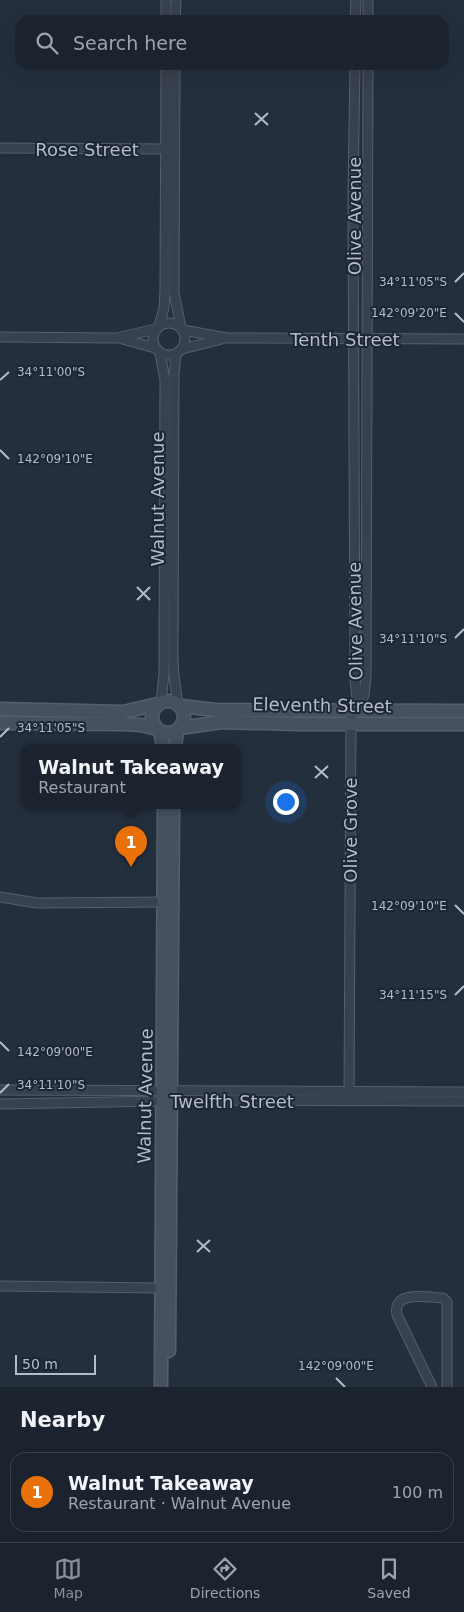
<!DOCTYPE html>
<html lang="en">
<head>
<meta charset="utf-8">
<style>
	body { margin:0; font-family:"DejaVu Sans",sans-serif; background:#242b36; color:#f1f3f6 }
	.scale { position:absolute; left:15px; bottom:12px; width:81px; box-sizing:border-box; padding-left:5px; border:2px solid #b4bcc9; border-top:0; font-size:14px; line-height:18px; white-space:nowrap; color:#b4bcc9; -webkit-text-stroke:4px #1d2633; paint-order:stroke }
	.you { position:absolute; left:285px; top:801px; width:18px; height:18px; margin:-12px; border:4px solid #fff; border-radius:50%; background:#1a73e8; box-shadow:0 0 0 8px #1a73e833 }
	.badge { display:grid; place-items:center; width:32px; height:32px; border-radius:50%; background:#8c9099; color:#fff; font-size:16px; font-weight:700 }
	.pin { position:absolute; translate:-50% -41px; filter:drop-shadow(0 1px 2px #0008) }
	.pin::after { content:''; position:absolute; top:26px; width:18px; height:15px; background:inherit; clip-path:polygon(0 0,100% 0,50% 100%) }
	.popup { position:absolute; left:21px; top:744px; width:220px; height:65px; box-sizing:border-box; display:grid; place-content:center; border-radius:10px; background:#1b232e; filter:drop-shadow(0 1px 4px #0005); font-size:16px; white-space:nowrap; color:#a0a4aa }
	.popup b { font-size:19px; color:#f1f3f6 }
	.popup::after { content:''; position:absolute; left:50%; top:100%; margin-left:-10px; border:10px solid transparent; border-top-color:#1b232e }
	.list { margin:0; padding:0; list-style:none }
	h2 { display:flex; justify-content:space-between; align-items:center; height:65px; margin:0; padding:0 20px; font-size:21px }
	h2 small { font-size:16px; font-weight:400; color:#a0a4aa }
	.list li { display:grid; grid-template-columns:32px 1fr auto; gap:15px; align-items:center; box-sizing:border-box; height:80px; margin:0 10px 10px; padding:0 10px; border:1px solid #39404a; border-radius:15px }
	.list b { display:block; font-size:19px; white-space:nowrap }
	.list p { margin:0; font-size:16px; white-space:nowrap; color:#a0a4aa }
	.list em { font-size:16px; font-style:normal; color:#a0a4aa }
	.icon { flex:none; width:28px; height:28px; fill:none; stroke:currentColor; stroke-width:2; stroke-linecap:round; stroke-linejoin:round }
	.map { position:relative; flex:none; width:464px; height:1387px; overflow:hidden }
	.search { position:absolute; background:#1b232e; box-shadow:0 5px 20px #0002; left:15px; right:15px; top:15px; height:55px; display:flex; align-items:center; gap:12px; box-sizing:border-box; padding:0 18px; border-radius:15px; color:#a0a4aa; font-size:19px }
	.sheet { height:155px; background:#1b232e }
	nav { display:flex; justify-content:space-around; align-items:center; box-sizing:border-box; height:70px; border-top:1px solid #39404a; background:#1b232e; font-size:14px; color:#a0a4aa }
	nav a { display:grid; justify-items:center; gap:2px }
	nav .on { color:#8c9099 }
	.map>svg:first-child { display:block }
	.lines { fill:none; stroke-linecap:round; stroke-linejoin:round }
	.street-casing { stroke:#565f6c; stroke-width:11 }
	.secondary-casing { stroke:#565f6c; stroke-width:15 }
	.street { stroke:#38414e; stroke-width:9 }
	.secondary { stroke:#465061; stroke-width:12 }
	.ticks { fill:none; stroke:#b4bcc9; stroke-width:2 }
	.labels { text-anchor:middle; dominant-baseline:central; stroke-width:4; stroke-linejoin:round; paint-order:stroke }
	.street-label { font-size:18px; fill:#b4bcc9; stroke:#1d2633 }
	.ticks-label { font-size:12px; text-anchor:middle; fill:#b4bcc9; stroke:#1d2633; stroke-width:4; stroke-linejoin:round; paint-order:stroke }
</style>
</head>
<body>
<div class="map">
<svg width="464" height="1387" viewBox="0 0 464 1387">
	<rect width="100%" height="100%" fill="#242f3e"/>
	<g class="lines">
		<defs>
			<g id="street">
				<polyline points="166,0 166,20"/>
				<polyline points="368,0 368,20"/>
				<polyline points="175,20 176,0"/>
				<polyline points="355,20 356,0"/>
				<polyline points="175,65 174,293 181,327"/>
				<polyline points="355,65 353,193 355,680 358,708"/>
				<polyline points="0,148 170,149"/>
				<circle cx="169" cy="339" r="16"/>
				<polyline points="159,326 164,308 165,291 166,65"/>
				<polyline points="183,330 227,338 464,339"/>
				<polyline points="0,337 116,338 156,329"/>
				<polyline points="119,338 155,348"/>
				<polyline points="182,349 222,339"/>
				<polyline points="160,353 165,380 164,674 161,702"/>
				<polyline points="176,354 174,374 173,659 174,676 178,704"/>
				<path d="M 359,710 L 364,695 L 366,676 C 365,473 369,269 368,65"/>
				<polyline points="0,897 37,903 169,902"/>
				<polyline points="0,1090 464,1092"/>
				<polyline points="349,1098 351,718"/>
				<polyline points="0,1104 217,1100 464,1101"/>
				<polyline points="0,1286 160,1288"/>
				<path d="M 432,1387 L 397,1315 C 392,1290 427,1297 443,1298 L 447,1302 L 447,1387"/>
			</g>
			<g id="secondary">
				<circle cx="168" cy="717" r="16"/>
				<polyline points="181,706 216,710 464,711"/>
				<polyline points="0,709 123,712 158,704"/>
				<polyline points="0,723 123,724 141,725 157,729"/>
				<polyline points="180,728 222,722 299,724 464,724"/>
				<polyline points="160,731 163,748"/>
				<polyline points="175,748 177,731"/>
				<polyline points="169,1351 173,806"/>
				<polyline points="161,1387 164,806"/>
			</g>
		</defs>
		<use href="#street" class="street-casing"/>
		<use href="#secondary" class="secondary-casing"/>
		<use href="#street" class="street"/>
		<use href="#secondary" class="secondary"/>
	</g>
	<path class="ticks" d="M 255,113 L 268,125M 255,125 L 268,113M 455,282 L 464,273M 455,313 L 464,322M 0,380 L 9,372M 0,450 L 9,459M 137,587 L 150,600M 137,600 L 150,587M 455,638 L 464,629M 0,737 L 9,728M 315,766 L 328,778M 315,778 L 328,766M 455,905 L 464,914M 455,995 L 464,986M 0,1042 L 9,1051M 0,1093 L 9,1084M 197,1240 L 210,1252M 197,1252 L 210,1240M 336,1378 L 345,1387"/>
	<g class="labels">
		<g class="street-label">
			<text x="87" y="149">Rose Street</text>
			<text transform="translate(354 216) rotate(-90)">Olive Avenue</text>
			<text x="345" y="339">Tenth Street</text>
			<text transform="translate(157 499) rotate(-90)">Walnut Avenue</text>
			<text transform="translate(355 621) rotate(-91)">Olive Avenue</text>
			<text transform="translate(322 705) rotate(1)">Eleventh Street</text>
			<text transform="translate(350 830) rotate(-90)">Olive Grove</text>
			<text transform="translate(145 1096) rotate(-89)">Walnut Avenue</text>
			<text x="232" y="1101">Twelfth Street</text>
		</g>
	</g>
	<g class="ticks-label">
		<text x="413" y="286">34°11'05"S</text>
		<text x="409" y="317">142°09'20"E</text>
		<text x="51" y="376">34°11'00"S</text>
		<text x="55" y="463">142°09'10"E</text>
		<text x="413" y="643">34°11'10"S</text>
		<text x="51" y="732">34°11'05"S</text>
		<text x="409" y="910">142°09'10"E</text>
		<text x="413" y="999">34°11'15"S</text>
		<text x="55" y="1056">142°09'00"E</text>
		<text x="51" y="1089">34°11'10"S</text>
		<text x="336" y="1370">142°09'00"E</text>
	</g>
</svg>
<div class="scale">50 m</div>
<div class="you"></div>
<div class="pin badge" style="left:131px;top:867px;background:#e8710a">1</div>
<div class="popup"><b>Walnut Takeaway</b>Restaurant</div>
<div class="search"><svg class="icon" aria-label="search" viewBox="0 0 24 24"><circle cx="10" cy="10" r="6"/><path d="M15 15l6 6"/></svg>Search here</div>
</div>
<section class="sheet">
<h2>Nearby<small></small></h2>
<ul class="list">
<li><span class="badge" style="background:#e8710a">1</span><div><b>Walnut Takeaway</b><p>Restaurant · Walnut Avenue</p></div><em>100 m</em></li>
</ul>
</section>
<nav>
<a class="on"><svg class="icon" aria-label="map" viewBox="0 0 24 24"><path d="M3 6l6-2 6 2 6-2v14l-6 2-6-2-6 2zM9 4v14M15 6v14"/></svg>Map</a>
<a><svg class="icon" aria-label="directions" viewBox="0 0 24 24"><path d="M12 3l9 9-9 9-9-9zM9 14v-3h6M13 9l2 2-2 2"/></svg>Directions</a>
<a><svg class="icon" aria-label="saved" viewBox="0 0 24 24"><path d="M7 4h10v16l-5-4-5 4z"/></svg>Saved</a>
</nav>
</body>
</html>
